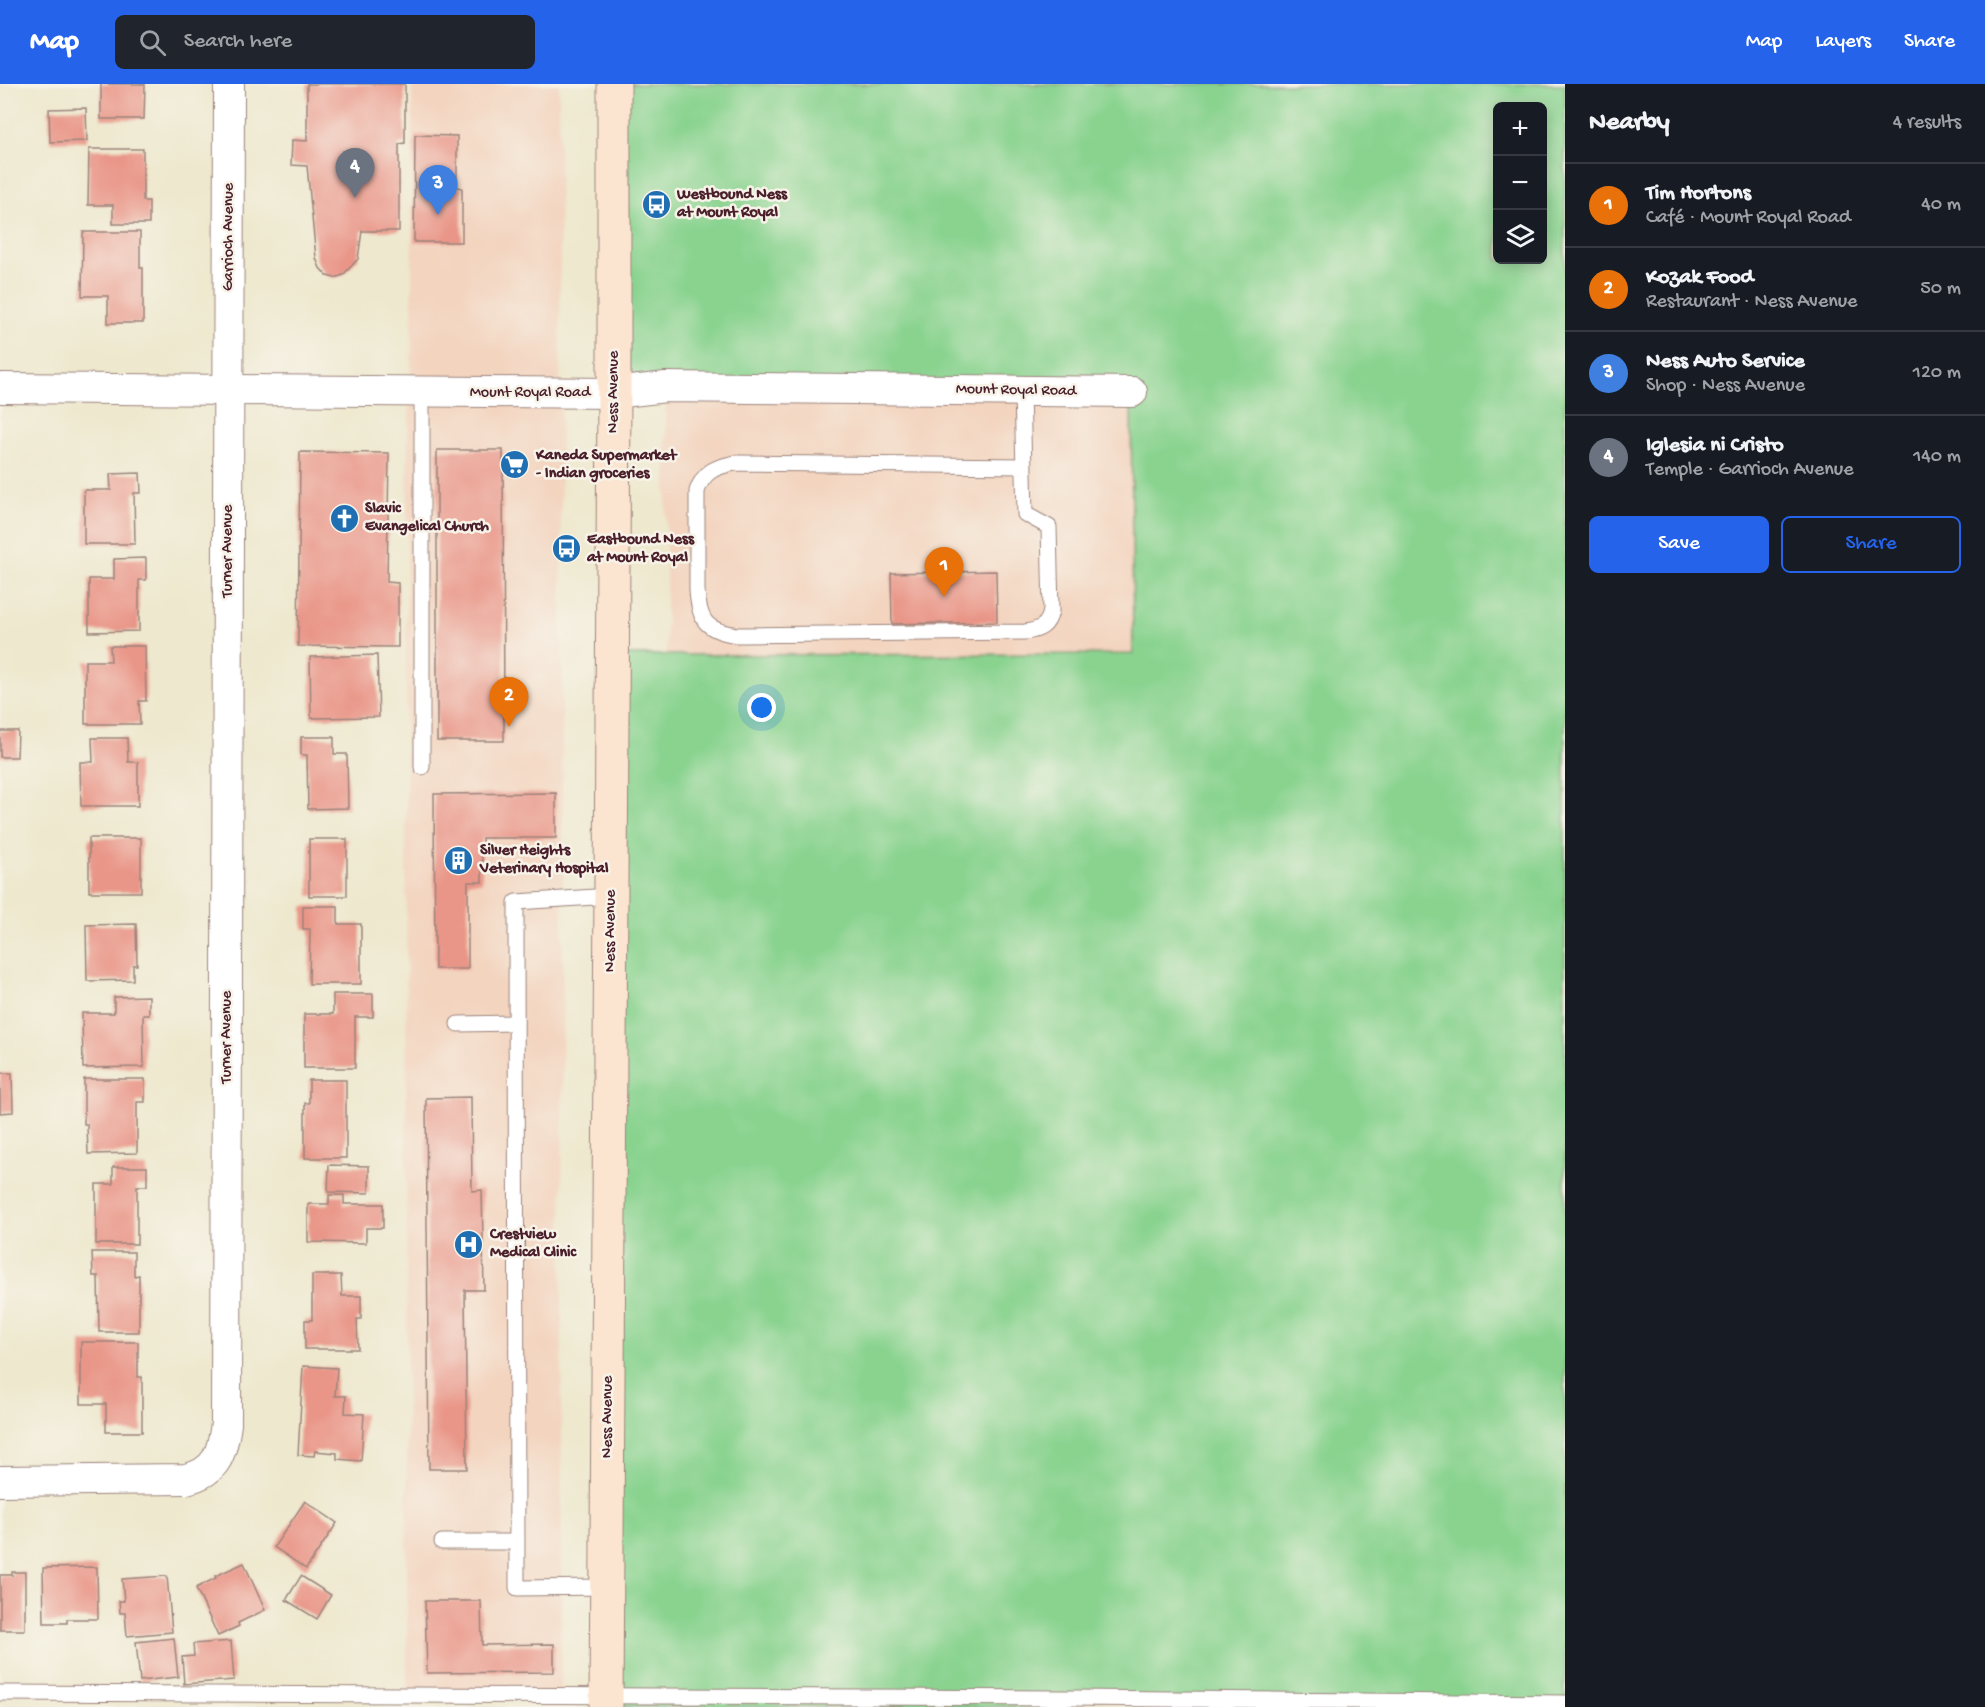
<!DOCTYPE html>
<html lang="en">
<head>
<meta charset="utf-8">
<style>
	body { margin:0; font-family:"Gochi Hand",sans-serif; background:#20242c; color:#f1f3f6 }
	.controls { position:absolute; right:18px; top:18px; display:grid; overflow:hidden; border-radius:9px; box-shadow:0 3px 15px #0003 }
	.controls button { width:54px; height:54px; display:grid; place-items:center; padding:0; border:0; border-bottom:2px solid #363941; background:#171b24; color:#f1f3f6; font:30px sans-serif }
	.you { position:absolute; left:762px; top:624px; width:21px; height:21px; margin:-15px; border:4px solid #fff; border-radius:50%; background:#1a73e8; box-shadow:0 0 0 9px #1a73e833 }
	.badge { display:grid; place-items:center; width:39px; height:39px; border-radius:50%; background:#2563eb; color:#fff; font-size:20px; font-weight:700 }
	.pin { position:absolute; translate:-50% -50px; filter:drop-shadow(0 2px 3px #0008) }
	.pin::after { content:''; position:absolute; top:32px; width:21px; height:18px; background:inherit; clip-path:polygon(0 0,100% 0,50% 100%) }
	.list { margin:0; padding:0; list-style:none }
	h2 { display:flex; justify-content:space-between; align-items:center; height:78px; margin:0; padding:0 24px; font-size:26px }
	h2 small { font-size:20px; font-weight:400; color:#9ea1a6 }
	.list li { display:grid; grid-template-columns:39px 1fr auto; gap:18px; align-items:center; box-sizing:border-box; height:84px; padding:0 24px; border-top:2px solid #363941 }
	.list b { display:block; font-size:22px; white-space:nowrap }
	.list p { margin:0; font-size:20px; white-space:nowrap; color:#9ea1a6 }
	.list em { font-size:20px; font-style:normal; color:#9ea1a6 }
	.actions { display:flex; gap:12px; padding:18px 24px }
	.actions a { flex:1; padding:14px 0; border:2px solid #2563eb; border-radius:9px; text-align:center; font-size:21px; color:#2563eb }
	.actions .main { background:#2563eb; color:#fff }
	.icon { flex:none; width:33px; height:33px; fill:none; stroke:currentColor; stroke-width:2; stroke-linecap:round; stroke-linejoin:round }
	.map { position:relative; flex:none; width:1565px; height:1623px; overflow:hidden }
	header { display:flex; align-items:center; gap:36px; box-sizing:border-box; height:84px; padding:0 30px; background:#2563eb; color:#fff }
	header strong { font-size:28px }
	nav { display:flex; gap:33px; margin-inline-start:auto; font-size:21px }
	.search { width:420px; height:54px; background:#20242c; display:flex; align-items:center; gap:15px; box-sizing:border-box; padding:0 21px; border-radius:9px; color:#9ea1a6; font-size:22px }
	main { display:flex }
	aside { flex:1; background:#171b24 }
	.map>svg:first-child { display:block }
	.built { fill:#f3d4bf }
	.green { fill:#89d38f; stroke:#6a795d; stroke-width:1.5; fill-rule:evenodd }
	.building { fill:#e99688 }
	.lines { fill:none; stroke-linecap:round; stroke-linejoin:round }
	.service-casing { stroke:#9c847c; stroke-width:17 }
	.minor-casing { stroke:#9c847c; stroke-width:32 }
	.secondary-casing { stroke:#9c847c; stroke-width:35 }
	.service { stroke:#fff; stroke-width:15 }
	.minor { stroke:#fff; stroke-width:30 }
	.secondary { stroke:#fce5d0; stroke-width:33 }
	.labels { text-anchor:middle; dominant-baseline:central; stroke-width:5; stroke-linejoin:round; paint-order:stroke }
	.poi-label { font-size:16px; font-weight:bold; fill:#4a1f2b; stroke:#f7f3e8; text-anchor:start }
	.street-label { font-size:16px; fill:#4a1f2b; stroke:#f7f3e8 }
</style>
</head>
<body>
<header>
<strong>Map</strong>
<div class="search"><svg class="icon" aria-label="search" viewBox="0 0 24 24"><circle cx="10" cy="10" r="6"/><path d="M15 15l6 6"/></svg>Search here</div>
<nav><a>Map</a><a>Layers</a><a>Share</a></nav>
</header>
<main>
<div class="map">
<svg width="1565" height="1623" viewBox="0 0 1565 1623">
	<rect width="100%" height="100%" fill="#f7f3e8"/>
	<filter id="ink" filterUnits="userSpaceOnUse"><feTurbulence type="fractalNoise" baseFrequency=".0167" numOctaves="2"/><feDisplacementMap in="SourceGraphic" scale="12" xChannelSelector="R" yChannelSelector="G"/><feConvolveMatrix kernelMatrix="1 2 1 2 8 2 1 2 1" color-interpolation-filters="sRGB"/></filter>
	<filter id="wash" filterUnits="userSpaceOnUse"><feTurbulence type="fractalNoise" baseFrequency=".008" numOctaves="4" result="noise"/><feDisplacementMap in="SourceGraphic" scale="24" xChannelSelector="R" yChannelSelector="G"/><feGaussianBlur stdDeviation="1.35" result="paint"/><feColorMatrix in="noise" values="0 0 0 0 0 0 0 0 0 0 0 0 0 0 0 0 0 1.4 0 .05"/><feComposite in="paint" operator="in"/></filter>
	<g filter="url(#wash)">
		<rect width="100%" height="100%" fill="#eee8ce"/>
		<g class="built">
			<polygon points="412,0 559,0 563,816 561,1613 407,1611 406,568 408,355 412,254"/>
			<polygon points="666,303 1132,308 1133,570 666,570"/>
		</g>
		<path class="green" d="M 616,0 L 1565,0 L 1565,1619 L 1072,1614 L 1072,1623 L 606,1623 L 613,571 L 1133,570 L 1131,308 L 614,309 ZM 1498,22 L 1542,22 L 1542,176 L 1498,176 Z"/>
		<g id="blocks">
			<g class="building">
				<polygon points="101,0 145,0 144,35 101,35"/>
				<polygon points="307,0 405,0 405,59 399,60 399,147 362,147 358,175 343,191 335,194 327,192 320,184 316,174 307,82 291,81 292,56 307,57"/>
				<polygon points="86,24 87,57 50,58 49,25"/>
				<polygon points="415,51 457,52 457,103 462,104 462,158 414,158"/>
				<polygon points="89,65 143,65 143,117 149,117 149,140 113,140 113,121 88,121"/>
				<polygon points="83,148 140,148 140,184 143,184 143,239 108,239 108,212 82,212"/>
				<polygon points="437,366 503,366 504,657 437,657"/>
				<polygon points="300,368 389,369 387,498 398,499 398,563 298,562"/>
				<polygon points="140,389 141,409 134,409 135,460 84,460 84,406 111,406 110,390"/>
				<polygon points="146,474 146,496 139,496 139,547 89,548 89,495 114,495 114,475"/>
				<polygon points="996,487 997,538 892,540 891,489"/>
				<polygon points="110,562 145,562 146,617 139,617 140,640 85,640 85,577 111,577"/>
				<polygon points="377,571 379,633 311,634 310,573"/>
				<polygon points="0,647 18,647 17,673 0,673"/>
				<polygon points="301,653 334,653 334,670 347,670 348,724 308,725 307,671 301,671"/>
				<polygon points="92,654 127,654 128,678 138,678 138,722 81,722 80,678 93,678"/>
				<polygon points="556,709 556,754 482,754 482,798 468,798 468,885 435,885 434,710"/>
				<rect x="89" y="754" width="52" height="54"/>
				<rect x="309" y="755" width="38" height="57"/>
				<polygon points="303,822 338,822 338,840 361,840 361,900 309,900 310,845 303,845"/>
				<polygon points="136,840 137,881 133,881 133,896 87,897 86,841"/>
				<polygon points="333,910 373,910 373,933 355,933 355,984 304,984 304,930 333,930"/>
				<polygon points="149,912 149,931 143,931 144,983 83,984 82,929 114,929 114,913"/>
				<polygon points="0,989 12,989 13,1028 0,1029"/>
				<polygon points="84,995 145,995 145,1018 137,1018 137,1069 88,1070 87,1040 84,1040"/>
				<polygon points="309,996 346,996 346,1074 305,1074 305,1019 309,1019"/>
				<polygon points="471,1013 472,1107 482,1106 484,1206 465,1206 467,1385 429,1385 426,1014"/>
				<polygon points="329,1081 369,1082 369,1109 328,1108"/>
				<polygon points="113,1083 147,1083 147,1102 137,1102 137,1160 96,1160 96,1100 113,1100"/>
				<polygon points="329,1111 344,1111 344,1120 383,1120 383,1144 366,1144 366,1159 308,1158 308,1120 329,1120"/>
				<polygon points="92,1168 134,1168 134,1192 139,1191 139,1248 99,1248 98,1192 93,1192"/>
				<polygon points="312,1191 341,1191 342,1212 361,1212 361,1235 357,1235 358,1265 305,1265 305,1236 312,1236"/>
				<polygon points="81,1258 138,1258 138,1293 142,1293 142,1348 106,1348 106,1320 81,1320"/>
				<polygon points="303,1282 337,1284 335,1312 346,1312 345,1329 364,1330 361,1377 337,1375 337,1369 315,1367 314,1372 298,1371"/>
				<polygon points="305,1417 337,1439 306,1485 274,1463"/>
				<polygon points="244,1479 265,1526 238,1539 239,1542 218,1552 196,1504 216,1494 215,1492"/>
				<polygon points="97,1483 98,1535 67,1535 67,1539 44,1539 43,1484"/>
				<polygon points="12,1488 25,1488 25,1546 0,1546 0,1491 12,1491"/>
				<polygon points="167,1492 172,1548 127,1552 125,1529 120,1529 119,1517 124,1517 122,1495"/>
				<polygon points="301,1492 331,1511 317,1535 286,1516"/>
				<polygon points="425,1517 481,1517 482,1561 554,1560 554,1588 427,1589"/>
				<polygon points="174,1554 178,1593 140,1597 136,1558"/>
				<polygon points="231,1557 234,1596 184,1600 182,1573 194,1572 193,1560"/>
			</g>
		</g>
	</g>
	<g filter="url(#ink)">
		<use href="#blocks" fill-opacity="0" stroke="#9c847c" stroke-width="1.5"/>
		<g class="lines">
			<defs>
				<g id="service">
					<path d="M 1022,307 C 1023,348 1024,389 1025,430 L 1049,443 L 1051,527 C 1048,542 1040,546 1025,548 L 738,551 C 706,547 699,537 697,506 L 697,407 C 704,387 715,383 735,379 L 1024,382"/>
					<polyline points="422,308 422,683"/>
					<polyline points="458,940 516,939"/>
					<polyline points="442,1458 516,1458"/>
					<polyline points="607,1503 517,1504 516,818 611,812"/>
					<polyline points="0,1609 1072,1614 1565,1619"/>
				</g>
				<g id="minor">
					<polyline points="0,304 614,309 666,303 1132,308"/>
					<path d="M 0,1397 L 186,1395 C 217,1388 222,1369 226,1340 L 229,0"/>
				</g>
				<polyline id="secondary" points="606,1623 614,309 614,0"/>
			</defs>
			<use href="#service" class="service-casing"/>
			<use href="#minor" class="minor-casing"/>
			<use href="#secondary" class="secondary-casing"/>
			<use href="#service" class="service"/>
			<use href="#minor" class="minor"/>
			<use href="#secondary" class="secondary"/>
		</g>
	</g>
	<defs>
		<symbol id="bus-disc" viewBox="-11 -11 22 22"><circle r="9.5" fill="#1f6fb2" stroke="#f7f3e8"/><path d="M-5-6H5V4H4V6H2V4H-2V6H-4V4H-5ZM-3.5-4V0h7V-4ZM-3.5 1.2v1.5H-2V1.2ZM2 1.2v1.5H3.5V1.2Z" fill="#fff"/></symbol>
		<symbol id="supermarket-disc" viewBox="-11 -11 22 22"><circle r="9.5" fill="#1f6fb2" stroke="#f7f3e8"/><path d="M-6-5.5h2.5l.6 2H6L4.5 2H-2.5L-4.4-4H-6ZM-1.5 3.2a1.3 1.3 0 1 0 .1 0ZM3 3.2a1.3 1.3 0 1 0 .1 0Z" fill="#fff"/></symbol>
		<symbol id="church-disc" viewBox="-11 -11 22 22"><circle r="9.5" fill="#1f6fb2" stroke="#f7f3e8"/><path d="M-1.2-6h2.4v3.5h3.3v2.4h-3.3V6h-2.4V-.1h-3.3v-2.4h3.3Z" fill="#fff"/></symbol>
		<symbol id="building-disc" viewBox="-11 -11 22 22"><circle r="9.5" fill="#1f6fb2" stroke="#f7f3e8"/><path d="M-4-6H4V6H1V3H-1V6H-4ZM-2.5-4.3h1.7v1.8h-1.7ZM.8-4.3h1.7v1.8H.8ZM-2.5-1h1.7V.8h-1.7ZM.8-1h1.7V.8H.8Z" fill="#fff"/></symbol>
		<symbol id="hospital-disc" viewBox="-11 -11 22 22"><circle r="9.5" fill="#1f6fb2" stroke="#f7f3e8"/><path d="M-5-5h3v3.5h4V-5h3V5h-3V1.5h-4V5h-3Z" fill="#fff"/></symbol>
	</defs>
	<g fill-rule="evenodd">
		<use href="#bus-disc" x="640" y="104" width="33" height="33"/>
		<use href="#supermarket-disc" x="498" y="364" width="33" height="33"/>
		<use href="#church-disc" x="328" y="418" width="33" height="33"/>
		<use href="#bus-disc" x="550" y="448" width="33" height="33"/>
		<use href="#building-disc" x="442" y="760" width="33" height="33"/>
		<use href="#hospital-disc" x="452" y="1144" width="33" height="33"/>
	</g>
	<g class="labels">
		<g class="poi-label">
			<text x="677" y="111">Westbound Ness<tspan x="677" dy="18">at Mount Royal</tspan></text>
			<text x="536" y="372">Kaneda Supermarket<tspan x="536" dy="18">- Indian groceries</tspan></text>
			<text x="365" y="425">Slavic<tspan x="365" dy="18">Evangelical Church</tspan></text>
			<text x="587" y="456">Eastbound Ness<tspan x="587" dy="18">at Mount Royal</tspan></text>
			<text x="480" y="767">Silver Heights<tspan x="480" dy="18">Veterinary Hospital</tspan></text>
			<text x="490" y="1151">Crestview<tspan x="490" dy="18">Medical Clinic</tspan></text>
		</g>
		<g class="street-label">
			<text transform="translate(229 153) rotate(-90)">Garrioch Avenue</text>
			<text transform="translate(1016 307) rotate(1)">Mount Royal Road</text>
			<text transform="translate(614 308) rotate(-90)">Ness Avenue</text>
			<text x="530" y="309">Mount Royal Road</text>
			<text transform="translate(228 467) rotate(-90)">Turner Avenue</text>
			<text transform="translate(611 847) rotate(-90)">Ness Avenue</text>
			<text transform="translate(227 953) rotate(-90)">Turner Avenue</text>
			<text transform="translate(608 1333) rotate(-90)">Ness Avenue</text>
		</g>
	</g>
</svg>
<div class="controls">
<button>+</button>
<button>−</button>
<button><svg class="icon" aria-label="layers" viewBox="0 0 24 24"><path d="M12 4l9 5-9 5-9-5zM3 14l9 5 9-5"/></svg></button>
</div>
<div class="you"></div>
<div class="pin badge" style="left:944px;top:513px;background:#e8710a">1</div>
<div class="pin badge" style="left:509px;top:643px;background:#e8710a">2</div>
<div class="pin badge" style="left:438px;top:131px;background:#3f7fe0">3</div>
<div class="pin badge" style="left:355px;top:114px;background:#6b7280">4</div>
</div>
<aside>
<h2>Nearby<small>4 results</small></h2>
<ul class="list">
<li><span class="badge" style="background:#e8710a">1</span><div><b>Tim Hortons</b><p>Café · Mount Royal Road</p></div><em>40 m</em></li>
<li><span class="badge" style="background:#e8710a">2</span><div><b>Kozak Food</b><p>Restaurant · Ness Avenue</p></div><em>50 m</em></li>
<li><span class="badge" style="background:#3f7fe0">3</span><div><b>Ness Auto Service</b><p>Shop · Ness Avenue</p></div><em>120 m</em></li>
<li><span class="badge" style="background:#6b7280">4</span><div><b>Iglesia ni Cristo</b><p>Temple · Garrioch Avenue</p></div><em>140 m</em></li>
</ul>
<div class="actions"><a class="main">Save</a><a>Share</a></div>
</aside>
</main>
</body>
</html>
